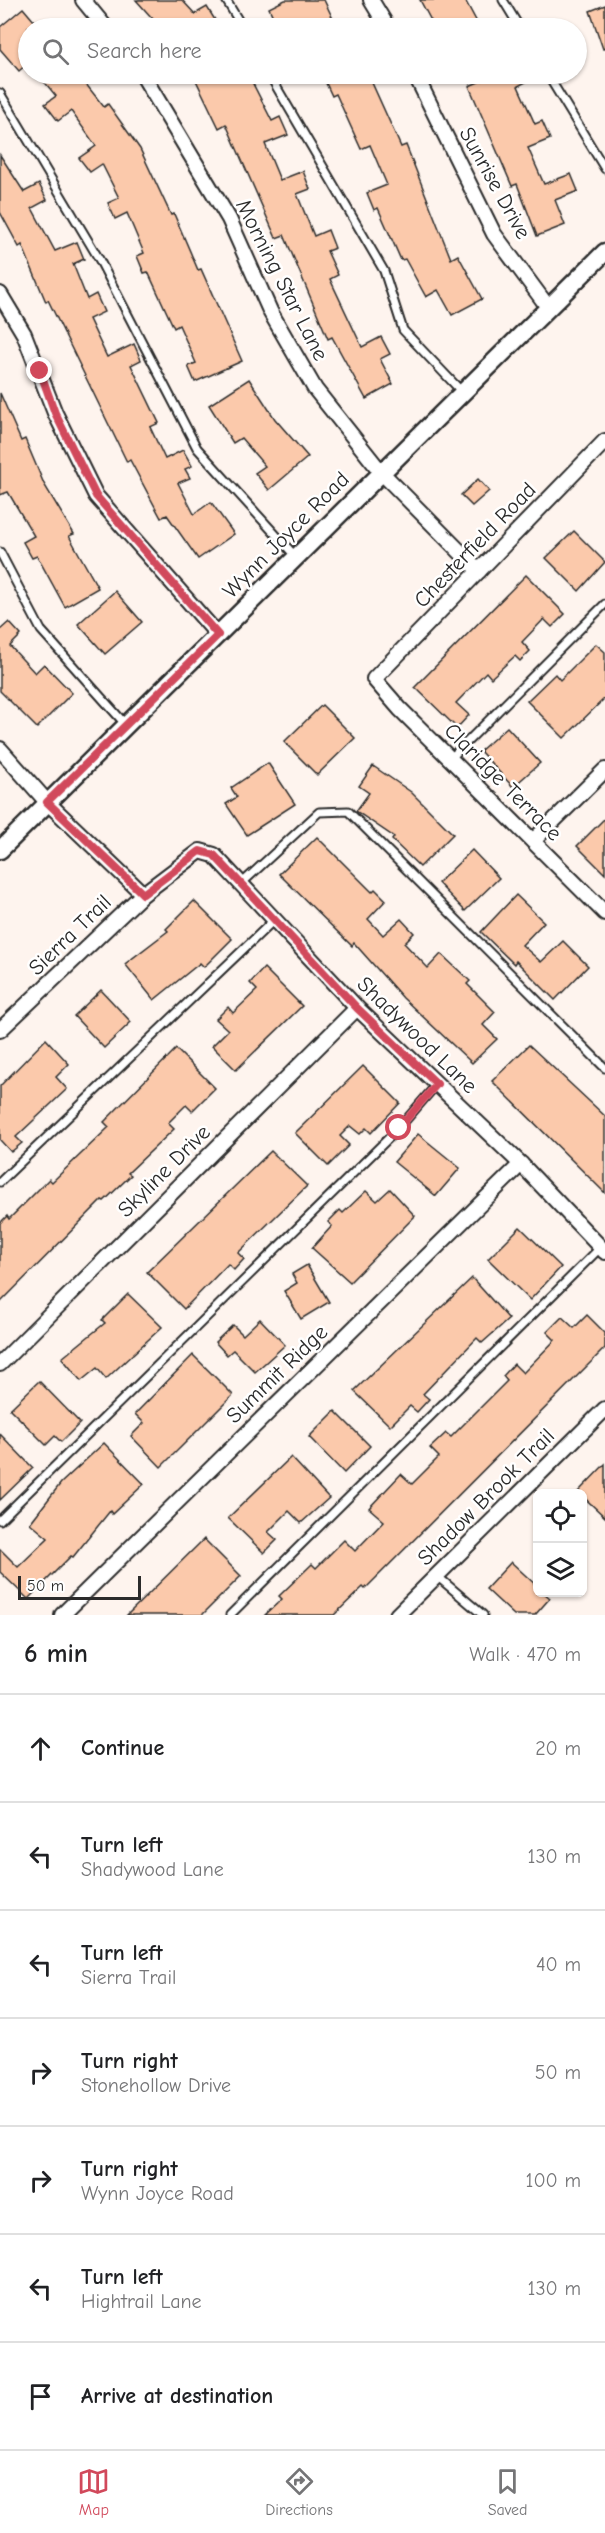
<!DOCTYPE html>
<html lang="en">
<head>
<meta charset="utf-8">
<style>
	body { margin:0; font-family:"Comic Neue",sans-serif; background:#f2f2f2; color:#202124 }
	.controls { position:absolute; right:18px; bottom:18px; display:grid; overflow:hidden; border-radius:9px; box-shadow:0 2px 4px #0004 }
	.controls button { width:54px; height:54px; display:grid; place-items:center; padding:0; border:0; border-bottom:2px solid #e0e0e0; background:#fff; color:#202124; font:30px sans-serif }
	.scale { position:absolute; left:18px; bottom:15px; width:123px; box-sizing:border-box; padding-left:6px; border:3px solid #2b2b2b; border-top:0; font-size:16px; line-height:21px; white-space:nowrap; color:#2b2b2b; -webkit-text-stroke:4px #fff; paint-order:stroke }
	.stop { position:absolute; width:18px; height:18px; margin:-14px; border:4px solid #d1495b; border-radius:50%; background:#fff }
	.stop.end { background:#d1495b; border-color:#fff; box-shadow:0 2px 6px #0008 }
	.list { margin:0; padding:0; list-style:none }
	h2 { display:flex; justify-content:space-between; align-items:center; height:78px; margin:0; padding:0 24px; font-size:26px }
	h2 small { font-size:20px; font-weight:400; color:#757577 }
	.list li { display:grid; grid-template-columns:39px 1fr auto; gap:18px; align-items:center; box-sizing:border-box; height:108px; padding:0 24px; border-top:2px solid #e0e0e0 }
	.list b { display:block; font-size:22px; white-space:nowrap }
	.list p { margin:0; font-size:20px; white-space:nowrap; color:#757577 }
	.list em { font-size:20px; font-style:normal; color:#757577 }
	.icon { flex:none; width:33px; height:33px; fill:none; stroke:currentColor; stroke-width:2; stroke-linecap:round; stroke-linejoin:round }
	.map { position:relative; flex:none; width:605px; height:1615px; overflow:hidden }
	.search { position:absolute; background:#fff; box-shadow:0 2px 4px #0004; left:18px; right:18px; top:18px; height:66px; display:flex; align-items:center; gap:15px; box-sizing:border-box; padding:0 21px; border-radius:33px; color:#757577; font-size:22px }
	.sheet { height:834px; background:#fff }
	nav { display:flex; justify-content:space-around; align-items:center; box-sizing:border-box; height:84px; border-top:2px solid #e0e0e0; background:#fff; font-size:16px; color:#757577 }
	nav a { display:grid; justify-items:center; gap:3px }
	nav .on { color:#d1495b }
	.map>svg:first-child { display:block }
	.building { fill:#fbc9ab; stroke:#2b2b2b; stroke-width:1.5 }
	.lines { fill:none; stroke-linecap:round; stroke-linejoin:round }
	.service-casing { stroke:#2b2b2b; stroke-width:11 }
	.minor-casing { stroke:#2b2b2b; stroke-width:18 }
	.tertiary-casing { stroke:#2b2b2b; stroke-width:21 }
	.service { stroke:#fff; stroke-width:7 }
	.minor { stroke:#fff; stroke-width:14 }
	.tertiary { stroke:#fff; stroke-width:16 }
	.route { stroke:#d1495b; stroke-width:8 }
	.labels { text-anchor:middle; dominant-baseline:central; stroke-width:5; stroke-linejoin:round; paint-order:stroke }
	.street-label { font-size:22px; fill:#2b2b2b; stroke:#fff }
</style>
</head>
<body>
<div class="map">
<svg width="605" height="1615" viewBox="0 0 605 1615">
	<rect width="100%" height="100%" fill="#fef4ee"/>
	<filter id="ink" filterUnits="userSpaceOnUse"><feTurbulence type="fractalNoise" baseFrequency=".0167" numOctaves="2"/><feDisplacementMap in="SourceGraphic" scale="12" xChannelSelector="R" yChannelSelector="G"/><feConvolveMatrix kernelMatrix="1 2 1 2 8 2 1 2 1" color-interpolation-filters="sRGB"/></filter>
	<g filter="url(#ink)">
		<g class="building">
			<polygon points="136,0 182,0 195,14 207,7 220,28 161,28"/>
			<polygon points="285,0 324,0 335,23 323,28 300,28 295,19 278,27 269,8"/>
			<polygon points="420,0 465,0 480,28 435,28"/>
			<polygon points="605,5 605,48 603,49 590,11"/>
			<polygon points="23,8 40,28 28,28 28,63 19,71 0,49 0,27"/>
			<polygon points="38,74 78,74 104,107 108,104 140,149 171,215 174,214 198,270 201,269 242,361 195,382 188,366 196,363 179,325 174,328 148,272 144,273 137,256 144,253 127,213 115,219 108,203 119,198 102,164 90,172 79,158 96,146 71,111 58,121 45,104 56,96"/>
			<polygon points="193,74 248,74 272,121 280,117 288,135 265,144 280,180 303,171 310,189 297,194 314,236 328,230 335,248 327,251 338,275 330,279 362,347 381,337 390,354 380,359 393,384 366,399 332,337 328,339 284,235 276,238 226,124 219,128"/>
			<polygon points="340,74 368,74 401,147 406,145 451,259 458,255 482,299 452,315 438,290 426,297 405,259 401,260 378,208 374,210 367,193 387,185 370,145 361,149 336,94 332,96 325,81"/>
			<polygon points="498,74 541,74 518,86 535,124 542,121 550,139 528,148 544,184 571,174 578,191 555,200 565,225 537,236 517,184 512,186 469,86"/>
			<polygon points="0,155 24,192 39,184 47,200 32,208 55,251 77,242 84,259 73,264 87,299 96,294 104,312 89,319 107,357 134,344 141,360 131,365 159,423 150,427 165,459 183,450 192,466 185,469 190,478 178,483 194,514 211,502 234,534 198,559 167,515 161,518 130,460 127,462 48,300 46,302 22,245 19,247 0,212"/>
			<polygon points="249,379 275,419 308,457 269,490 255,473 265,466 241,438 233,443 209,405"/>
			<polygon points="0,393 21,441 25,439 44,484 74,534 69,536 98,588 65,607 37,556 32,558 23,542 34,536 8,492 0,495"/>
			<polygon points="478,479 489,491 472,506 461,495"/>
			<polygon points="574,531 605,562 579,591 546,558"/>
			<polygon points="526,575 565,614 552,627 544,619 522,642 530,651 520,661 515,656 491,678 486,672 456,703 469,715 457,728 415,687"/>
			<polygon points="115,591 142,622 105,654 78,624"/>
			<polygon points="9,622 21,635 10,646 35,673 44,664 72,693 37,728 0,691 0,630"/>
			<polygon points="596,644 605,652 605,698 564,738 527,701 555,674 560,680"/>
			<polygon points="322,705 355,738 317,775 284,742"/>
			<polygon points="507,727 540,763 513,787 480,751"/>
			<polygon points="268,763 295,804 247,835 226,804 237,797 231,788"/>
			<polygon points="373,766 411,792 453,834 420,867 392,840 394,837 356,811 369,793 359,786"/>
			<polygon points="605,818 605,874 577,846"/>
			<polygon points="317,837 372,892 375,889 386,900 368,919 383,935 401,919 414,933 404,943 428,968 441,954 470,981 467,984 495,1012 483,1025 497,1039 472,1063 403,998 354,943 352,946 279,874"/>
			<polygon points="472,850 499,878 465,911 438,883"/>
			<polygon points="516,895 544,922 522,945 541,962 563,941 588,966 555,1000 516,961 514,964 481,932"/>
			<polygon points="194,901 232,939 204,967 200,963 154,1000 125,964 168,931 166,929"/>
			<polygon points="264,968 302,1006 236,1070 212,1046 228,1030 216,1019 228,1007 233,1013 257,990 250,983"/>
			<polygon points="101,990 131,1022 104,1048 74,1016"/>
			<polygon points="46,1039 69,1064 56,1077 67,1089 16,1137 22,1143 11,1152 0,1140 0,1086"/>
			<polygon points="529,1045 605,1116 605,1193 492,1081"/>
			<polygon points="176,1049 215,1088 192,1111 186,1105 168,1123 174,1129 128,1173 131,1175 104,1201 102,1200 0,1303 0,1223 7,1216 9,1219 49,1179 52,1182 109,1127 104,1122"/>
			<polygon points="363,1066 400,1103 371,1133 366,1128 360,1134 350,1126 340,1136 349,1145 328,1166 295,1133"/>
			<polygon points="418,1134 460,1168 436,1196 394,1162"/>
			<polygon points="271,1151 307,1186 238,1253 244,1259 234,1270 228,1264 184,1309 147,1272"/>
			<polygon points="390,1189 415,1216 350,1282 312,1248 332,1226 328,1222 340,1210 343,1213 366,1191 377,1201"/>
			<polygon points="520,1227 561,1267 530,1300 488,1259"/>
			<polygon points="307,1265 329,1302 301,1319 284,1291 297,1283 292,1274"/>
			<polygon points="472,1278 509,1319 482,1343 477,1338 423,1394 429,1399 417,1412 410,1406 390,1426 354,1391"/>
			<polygon points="128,1294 162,1327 106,1379 97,1368 81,1381 62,1358 105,1323 102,1320"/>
			<polygon points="587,1315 605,1333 605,1348 365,1589 363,1587 334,1615 265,1615 282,1599 279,1596 312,1564 316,1568 344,1540 355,1551 384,1521 369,1508 401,1474 412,1484 439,1457 430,1448 446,1433 451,1437 507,1381 503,1376 514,1364 523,1373 555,1340 547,1332 562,1317 574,1328"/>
			<polygon points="260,1319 285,1345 255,1372 233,1350 227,1355 215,1342 233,1325 243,1335"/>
			<polygon points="193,1355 233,1395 161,1467 131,1436 144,1423 135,1414"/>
			<polygon points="39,1381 80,1423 61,1442 55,1436 46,1445 10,1409"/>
			<polygon points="335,1411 370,1446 344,1473 309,1437"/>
			<polygon points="0,1434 33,1468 0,1500"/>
			<polygon points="104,1443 144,1484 112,1514 110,1511 73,1557 71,1556 28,1599 0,1572 0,1549 18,1567 48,1538 30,1523 61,1483"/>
			<polygon points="291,1457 329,1498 301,1523 289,1511 268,1532 277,1540 264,1553 228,1518"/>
			<polygon points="605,1464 605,1517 578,1492"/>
			<polygon points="204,1539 241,1576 202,1615 127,1615"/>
			<polygon points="511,1562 537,1586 537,1593 544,1593 550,1598 535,1615 514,1615 486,1589"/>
		</g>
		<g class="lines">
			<defs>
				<g id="service">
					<polyline points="226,0 243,28"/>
					<polyline points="503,0 520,28"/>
					<polyline points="269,74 384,271 403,330 462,392"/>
					<polyline points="547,74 605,169"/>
					<polyline points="0,93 99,259 197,448 296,557"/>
					<polyline points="0,552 41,630 126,725"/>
					<polyline points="450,759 605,604"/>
					<polyline points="241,884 319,812 348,811 605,1068"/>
					<polyline points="0,1182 274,920"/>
					<polyline points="0,1520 399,1128 437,1084"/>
					<polyline points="437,1576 483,1615"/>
					<polyline points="230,1615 601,1247"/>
				</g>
				<g id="minor">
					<polyline points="83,0 106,28"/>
					<polyline points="371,0 388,28"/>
					<polyline points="142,74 229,219 271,313 315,389 381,472 479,571"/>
					<polyline points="415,74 494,234 548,307"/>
					<polyline points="0,294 24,334 55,413 96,496 218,635"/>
					<polyline points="605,441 374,679 400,709 605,913"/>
					<polyline points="0,749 47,802 143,894"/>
					<polyline points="533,841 605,770"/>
					<polyline points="0,1030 143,894 200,851 214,855 357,1008 521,1164 605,1252"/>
					<polyline points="0,1364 357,1008"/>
					<polyline points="62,1615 521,1164"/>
					<polyline points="397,1615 605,1409"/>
				</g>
				<polyline id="tertiary" points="0,850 605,252"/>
			</defs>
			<use href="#service" class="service-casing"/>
			<use href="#minor" class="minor-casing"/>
			<use href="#tertiary" class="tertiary-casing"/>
			<use href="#service" class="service"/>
			<use href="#minor" class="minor"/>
			<use href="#tertiary" class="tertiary"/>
		</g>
	</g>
	<g class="lines" filter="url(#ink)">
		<polyline class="route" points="40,371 55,413 96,496 218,635 47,802 143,894 200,851 214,855 357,1008 437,1084 399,1128"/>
	</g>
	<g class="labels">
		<g class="street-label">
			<text transform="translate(495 183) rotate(61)">Sunrise Drive</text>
			<text transform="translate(282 280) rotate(63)">Morning Star Lane</text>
			<text transform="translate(286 535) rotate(-45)">Wynn Joyce Road</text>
			<text transform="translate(475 545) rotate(-46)">Chesterfield Road</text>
			<text transform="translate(503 782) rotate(45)">Claridge Terrace</text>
			<text transform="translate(70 935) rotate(-44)">Sierra Trail</text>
			<text transform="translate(417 1035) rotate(44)">Shadywood Lane</text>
			<text transform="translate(164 1171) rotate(-45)">Skyline Drive</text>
			<text transform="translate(277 1374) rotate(-44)">Summit Ridge</text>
			<text transform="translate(486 1497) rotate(-45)">Shadow Brook Trail</text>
		</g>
	</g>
</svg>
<div class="controls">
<button><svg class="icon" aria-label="locate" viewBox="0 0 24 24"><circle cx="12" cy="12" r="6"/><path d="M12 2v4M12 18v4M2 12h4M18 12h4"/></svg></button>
<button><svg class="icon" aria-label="layers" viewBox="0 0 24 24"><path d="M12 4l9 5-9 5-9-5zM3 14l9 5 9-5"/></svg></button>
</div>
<div class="scale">50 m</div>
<div class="stop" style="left:399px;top:1128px"></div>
<div class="stop end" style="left:40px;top:371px"></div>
<div class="search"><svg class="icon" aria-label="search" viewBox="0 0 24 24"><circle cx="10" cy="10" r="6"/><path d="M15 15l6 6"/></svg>Search here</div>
</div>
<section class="sheet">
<h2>6 min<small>Walk · 470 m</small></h2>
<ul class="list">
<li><svg class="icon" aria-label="ahead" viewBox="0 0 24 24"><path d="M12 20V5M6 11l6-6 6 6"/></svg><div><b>Continue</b></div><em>20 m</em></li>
<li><svg class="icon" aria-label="left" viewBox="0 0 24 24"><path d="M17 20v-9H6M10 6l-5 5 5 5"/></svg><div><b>Turn left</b><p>Shadywood Lane</p></div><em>130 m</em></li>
<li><svg class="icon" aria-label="left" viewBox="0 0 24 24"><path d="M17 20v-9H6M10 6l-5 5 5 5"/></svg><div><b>Turn left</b><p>Sierra Trail</p></div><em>40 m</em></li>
<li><svg class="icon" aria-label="right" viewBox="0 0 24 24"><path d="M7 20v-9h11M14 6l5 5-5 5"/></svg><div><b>Turn right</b><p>Stonehollow Drive</p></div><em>50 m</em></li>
<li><svg class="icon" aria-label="right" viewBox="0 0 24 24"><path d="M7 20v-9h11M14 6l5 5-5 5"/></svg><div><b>Turn right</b><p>Wynn Joyce Road</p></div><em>100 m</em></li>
<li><svg class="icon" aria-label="left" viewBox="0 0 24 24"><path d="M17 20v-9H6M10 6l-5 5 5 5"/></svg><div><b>Turn left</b><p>Hightrail Lane</p></div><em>130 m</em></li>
<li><svg class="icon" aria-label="arrive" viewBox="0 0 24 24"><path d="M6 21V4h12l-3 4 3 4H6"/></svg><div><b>Arrive at destination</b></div></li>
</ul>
</section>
<nav>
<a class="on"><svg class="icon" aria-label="map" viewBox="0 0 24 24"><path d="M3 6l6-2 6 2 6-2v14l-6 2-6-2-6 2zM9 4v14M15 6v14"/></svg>Map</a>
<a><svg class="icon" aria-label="directions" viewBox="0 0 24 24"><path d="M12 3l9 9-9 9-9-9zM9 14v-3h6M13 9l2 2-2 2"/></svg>Directions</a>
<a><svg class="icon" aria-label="saved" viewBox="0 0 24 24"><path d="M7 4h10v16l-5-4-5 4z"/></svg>Saved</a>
</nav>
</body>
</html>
